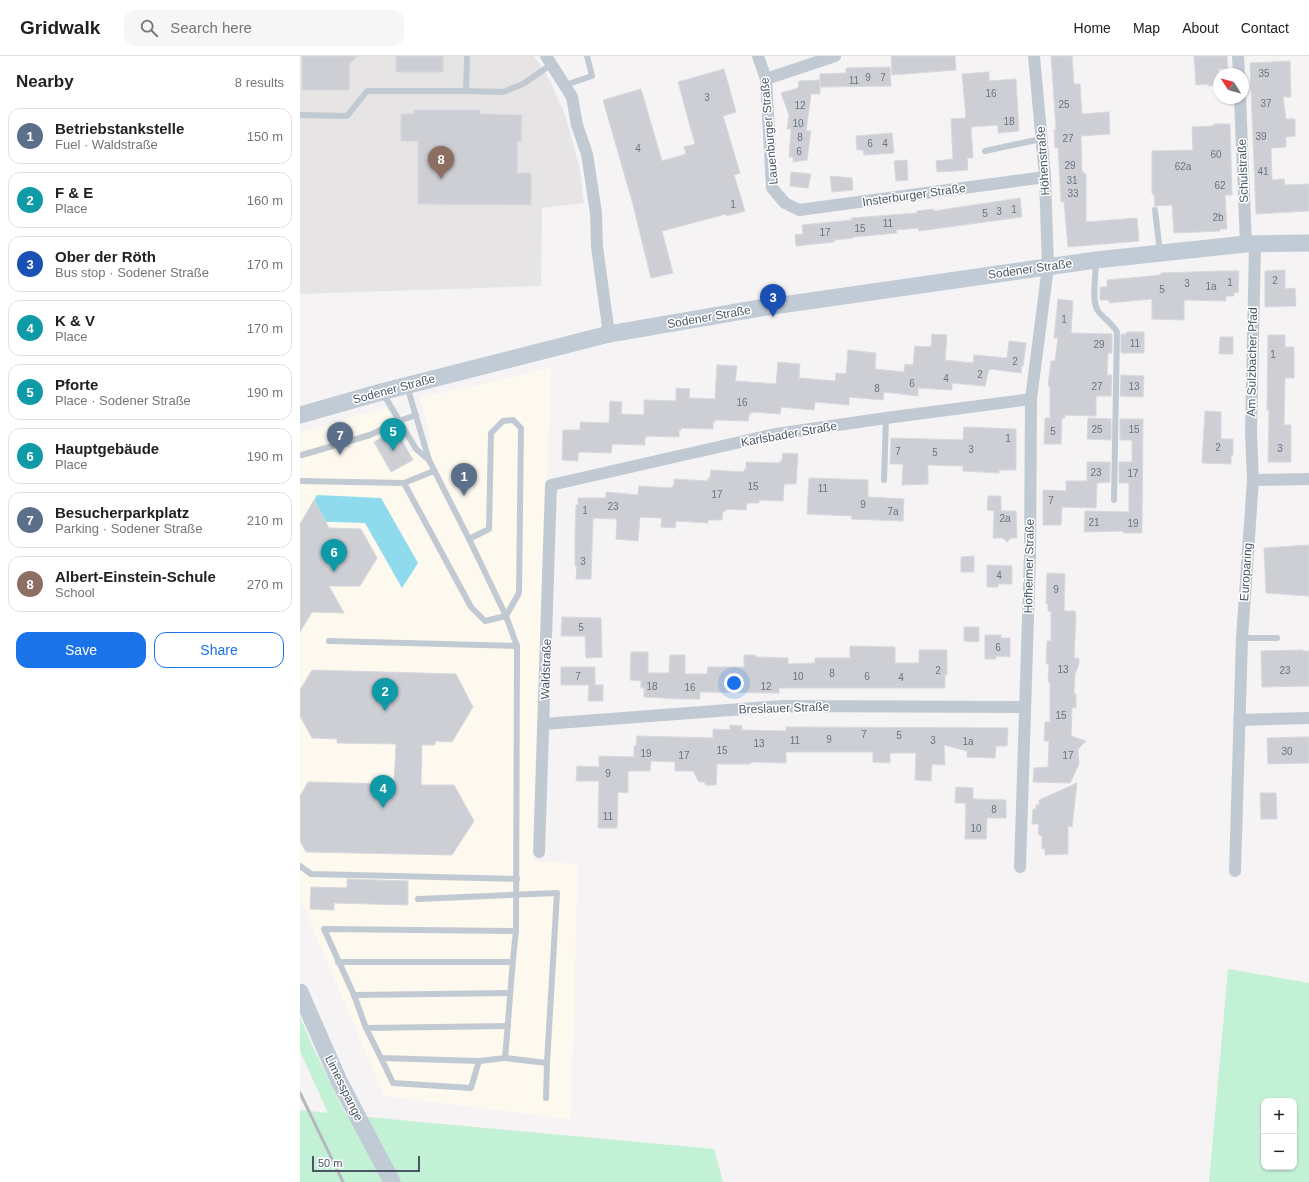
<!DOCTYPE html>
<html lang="en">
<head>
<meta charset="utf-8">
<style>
	body { margin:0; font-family:Helvetica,sans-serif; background:#f6f6f6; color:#202124 }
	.controls { position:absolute; right:12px; bottom:12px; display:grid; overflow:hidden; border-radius:8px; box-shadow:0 1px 3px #0004 }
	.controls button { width:36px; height:36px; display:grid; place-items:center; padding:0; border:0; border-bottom:1px solid #e0e0e0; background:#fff; color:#202124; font:20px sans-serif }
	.compass { position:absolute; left:913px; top:12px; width:36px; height:36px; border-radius:50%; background:#fff; box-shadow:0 1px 3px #0004; rotate:307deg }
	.scale { position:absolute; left:12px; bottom:10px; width:108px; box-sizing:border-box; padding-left:4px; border:2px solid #4a5661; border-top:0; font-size:11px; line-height:14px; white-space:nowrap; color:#4a5661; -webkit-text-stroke:3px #fff; paint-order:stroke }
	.you { position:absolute; left:434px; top:627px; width:14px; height:14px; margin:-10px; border:3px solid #fff; border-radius:50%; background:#1a73e8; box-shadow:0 0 0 6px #1a73e833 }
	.badge { display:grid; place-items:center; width:26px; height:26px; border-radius:50%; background:#1a73e8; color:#fff; font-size:13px; font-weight:700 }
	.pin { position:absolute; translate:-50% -33px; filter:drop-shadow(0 1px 2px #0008) }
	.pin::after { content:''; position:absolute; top:21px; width:14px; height:12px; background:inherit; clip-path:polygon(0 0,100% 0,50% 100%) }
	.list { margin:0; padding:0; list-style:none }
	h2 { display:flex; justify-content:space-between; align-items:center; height:52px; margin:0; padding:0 16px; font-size:17px }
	h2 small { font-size:13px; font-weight:400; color:#757577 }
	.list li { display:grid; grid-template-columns:26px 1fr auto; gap:12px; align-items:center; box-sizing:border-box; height:56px; margin:0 8px 8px; padding:0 8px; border:1px solid #e0e0e0; border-radius:12px }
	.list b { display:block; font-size:15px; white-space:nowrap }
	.list p { margin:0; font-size:13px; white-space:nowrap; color:#757577 }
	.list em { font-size:13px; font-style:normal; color:#757577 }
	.actions { display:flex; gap:8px; padding:12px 16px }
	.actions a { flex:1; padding:9px 0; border:1px solid #1a73e8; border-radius:12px; text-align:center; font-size:14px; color:#1a73e8 }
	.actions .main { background:#1a73e8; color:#fff }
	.icon { flex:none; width:22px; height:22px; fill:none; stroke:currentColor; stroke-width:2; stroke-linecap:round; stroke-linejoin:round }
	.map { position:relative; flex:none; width:1009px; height:1126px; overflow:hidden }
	header { display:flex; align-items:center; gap:24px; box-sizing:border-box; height:56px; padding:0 20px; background:#fff; border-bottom:1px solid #e0e0e0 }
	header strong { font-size:19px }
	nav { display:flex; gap:22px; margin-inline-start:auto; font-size:14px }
	.search { width:280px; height:36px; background:#f6f6f6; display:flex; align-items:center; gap:10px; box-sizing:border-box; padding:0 14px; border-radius:12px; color:#757577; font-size:15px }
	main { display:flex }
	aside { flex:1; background:#fff }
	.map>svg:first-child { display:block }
	.commercial { fill:#fdf9ef }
	.education { fill:#e6e4e5 }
	.green { fill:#c3f1d5; fill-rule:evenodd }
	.water { fill:#90daee }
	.building { fill:#cdcfd5; stroke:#d7d9de }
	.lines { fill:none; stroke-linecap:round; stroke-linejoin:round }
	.lane { stroke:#c1cad2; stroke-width:6 }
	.street { stroke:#c1cad2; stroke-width:12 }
	.secondary { stroke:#c1cbd6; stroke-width:17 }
	.rail { stroke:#b5b8bd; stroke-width:3 }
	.labels { text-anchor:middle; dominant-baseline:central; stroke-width:3; stroke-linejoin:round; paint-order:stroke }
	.number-label { font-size:10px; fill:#6b747e }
	.street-label { font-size:12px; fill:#4a5661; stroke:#fff }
</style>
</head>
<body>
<header>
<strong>Gridwalk</strong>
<div class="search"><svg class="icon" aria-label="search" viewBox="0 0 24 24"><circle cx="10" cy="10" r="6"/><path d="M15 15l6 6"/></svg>Search here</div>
<nav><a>Home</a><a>Map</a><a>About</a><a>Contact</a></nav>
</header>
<main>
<aside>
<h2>Nearby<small>8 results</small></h2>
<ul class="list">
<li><span class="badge" style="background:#5c6f8a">1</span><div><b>Betriebstankstelle</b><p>Fuel · Waldstraße</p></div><em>150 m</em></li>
<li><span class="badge" style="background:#0f9aa8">2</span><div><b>F &amp; E</b><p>Place</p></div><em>160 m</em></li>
<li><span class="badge" style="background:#1a4fb4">3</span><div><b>Ober der Röth</b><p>Bus stop · Sodener Straße</p></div><em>170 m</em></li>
<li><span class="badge" style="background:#0f9aa8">4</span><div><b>K &amp; V</b><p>Place</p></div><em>170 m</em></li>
<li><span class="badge" style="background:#0f9aa8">5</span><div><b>Pforte</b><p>Place · Sodener Straße</p></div><em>190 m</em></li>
<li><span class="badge" style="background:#0f9aa8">6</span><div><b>Hauptgebäude</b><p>Place</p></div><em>190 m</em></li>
<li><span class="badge" style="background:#5c6f8a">7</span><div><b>Besucherparkplatz</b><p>Parking · Sodener Straße</p></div><em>210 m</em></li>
<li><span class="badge" style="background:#8d6e63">8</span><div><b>Albert-Einstein-Schule</b><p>School</p></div><em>270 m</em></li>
</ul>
<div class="actions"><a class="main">Save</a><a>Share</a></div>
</aside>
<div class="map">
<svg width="1009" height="1126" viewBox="0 0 1009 1126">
	<rect width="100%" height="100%" fill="#f5f3f3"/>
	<polygon class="commercial" points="251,312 234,805 278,808 271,1063 84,1040 0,842 0,377 86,351 110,397 131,386 120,342"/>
	<polygon class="education" points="0,0 234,0 244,14 252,29 265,59 279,109 284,147 242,152 241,230 0,238"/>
	<g class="green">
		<path d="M 928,913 L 1009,927 L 1009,1126 L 909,1126 ZM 964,1045 L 994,1045 L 994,1111 L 964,1111 Z"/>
		<polygon points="0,961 11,987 46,1059 414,1093 423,1126 0,1126 0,1054 28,1057 0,995"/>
	</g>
	<polygon class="water" points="17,439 81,442 118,507 102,532 65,467 2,465"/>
	<g class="building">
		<polygon points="2,0 58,0 49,8 49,34 2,34"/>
		<rect x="96" y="0" width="47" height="16"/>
		<polygon points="591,0 655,0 656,14 592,19"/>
		<polygon points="751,0 772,0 774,28 780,28 782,58 809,56 810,78 781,80 782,116 784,116 784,118 786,118 786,166 837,162 839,185 768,191 764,146 761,146 758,91 755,92 754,74 756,74"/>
		<polygon points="894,0 927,0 928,13 919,13 919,29 908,30 908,28 896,29"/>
		<polygon points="990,5 991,41 983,41 986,63 995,63 995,80 986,81 986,91 971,92 972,124 984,123 985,129 1009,128 1009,155 956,158 950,7"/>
		<polygon points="590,11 591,30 521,31 520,25 520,38 511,38 506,75 511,75 507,104 493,106 493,101 489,101 491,73 487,73 489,59 481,37 498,32 499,25 520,24 520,18 546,17 546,12"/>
		<polygon points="424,13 436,56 423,60 440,117 434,119 445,155 427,160 426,158 362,175 373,217 351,222 332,145 303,44 341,33 362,105 386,98 384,91 395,88 378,26"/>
		<polygon points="689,16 689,25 716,23 719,75 698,77 698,69 671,71 673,102 667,102 668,114 637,116 636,105 653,103 651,63 666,62 662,18"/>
		<polygon points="114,54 180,54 180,58 222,59 221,86 217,86 217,117 231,117 231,149 118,148 118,85 101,85 101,58 114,58"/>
		<polygon points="914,68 930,68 932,139 925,139 927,173 920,173 920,175 874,177 872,149 855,150 854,138 852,138 852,95 893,94 892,71 914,70"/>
		<polygon points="592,77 594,97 564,99 563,94 557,94 556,80"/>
		<polygon points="607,104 608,124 596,125 594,105"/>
		<polygon points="491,116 511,118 508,132 490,130"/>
		<polygon points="530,120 552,122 553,134 532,136"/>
		<polygon points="720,142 722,161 619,175 618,172 596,174 597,177 553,181 553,182 534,184 534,186 496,190 495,179 503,178 502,169 552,164 551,162 617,157 617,155 634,153 634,155"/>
		<polygon points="985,214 985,233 995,232 996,250 965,251 965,215"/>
		<polygon points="921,215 939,215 938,237 934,236 934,240 926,240 926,245 884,244 884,264 852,263 852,243 809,247 809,244 800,244 800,231 807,231 807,224 852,220 860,219 861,217"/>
		<polygon points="758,243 773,245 771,277 812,278 812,297 808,297 807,319 812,319 811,340 796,340 796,360 765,359 765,362 762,362 761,388 744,388 745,362 750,362 750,330 748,330 751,305 755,305 758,282 754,282"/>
		<polygon points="826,276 844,276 844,297 821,297 821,278 826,278"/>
		<polygon points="632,278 647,279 645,304 673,307 674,299 707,302 709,285 726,287 723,310 722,309 721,317 689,313 685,330 652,327 652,334 618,332 618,340 584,336 583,344 549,341 549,349 515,346 514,354 481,351 480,358 451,356 451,358 449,358 448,365 415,364 415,366 413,366 413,373 381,372 381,374 379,374 379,381 347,380 347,381 345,381 345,389 313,388 312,389 311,397 280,396 279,397 278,397 278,405 262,404 263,374 280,374 280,366 309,367 310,345 322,346 321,358 344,359 344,344 376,345 376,332 390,333 389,342 415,343 417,309 437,310 435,325 476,328 478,306 500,308 499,322 535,325 536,317 546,318 548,294 576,297 575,313 604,316 605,308 613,309 615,290 631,291"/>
		<polygon points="968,279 985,279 985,291 994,291 994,322 985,322 984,369 991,369 991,406 968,406 969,354 967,354"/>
		<polygon points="920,281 933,281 933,298 919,298"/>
		<polygon points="821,319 844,320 843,341 820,340"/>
		<polygon points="905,355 921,356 921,383 933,383 933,399 931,399 931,408 902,407"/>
		<polygon points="788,362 811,363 811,384 787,383"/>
		<polygon points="820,363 843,363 842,477 823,477 823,475 784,476 785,455 829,456 829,427 819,427 819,406 832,406 832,384 820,384"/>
		<polygon points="664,371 716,373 716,414 699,414 699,417 663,415 663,410 628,409 628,428 602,429 603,408 590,408 591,382 663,384"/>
		<polygon points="96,374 113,404 91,416 74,386"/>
		<polygon points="483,397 498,398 496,428 484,428 483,445 459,444 459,447 447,447 446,454 426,453 426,455 423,455 422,464 408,464 408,467 376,465 375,472 361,471 362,462 340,461 338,485 316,483 317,463 293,462 291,523 276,523 277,510 275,510 275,474 276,449 278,449 278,442 306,442 306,436 338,439 339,430 372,432 372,430 374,430 374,423 408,425 408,422 410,422 411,414 444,416 444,413 446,413 446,406 480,407 480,405 482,405"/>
		<polygon points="787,406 810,406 810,426 797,427 796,452 762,451 761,469 743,469 743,434 766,435 766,425 787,425"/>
		<polygon points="509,422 568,424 568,441 604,443 603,465 551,463 552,460 507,458"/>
		<polygon points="688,440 701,440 701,455 716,455 717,482 711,482 707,486 703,482 693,482 694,455 687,454"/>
		<polygon points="14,444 29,472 61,473 77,502 60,530 29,530 44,557 12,556 0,576 0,468"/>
		<polygon points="1009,489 1009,540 966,537 964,492"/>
		<polygon points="674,500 674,516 661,516 661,501"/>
		<polygon points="687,509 712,510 712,528 698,528 698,531 687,531"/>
		<polygon points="747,517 765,518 764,555 775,555 776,562 774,602 779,602 779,608 775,618 774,638 776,638 776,652 772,651 771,680 786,685 778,693 779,708 770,727 733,726 734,712 748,711 749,685 744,685 745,666 750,666 750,626 748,626 749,608 746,608 747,585 751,585 751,555 748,555 748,548 746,548"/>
		<polygon points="262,561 301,562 302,601 286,602 285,580 261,580"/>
		<polygon points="664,571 679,571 679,586 664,585"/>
		<polygon points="685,579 701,579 701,582 710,582 710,601 696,600 696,603 685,603"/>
		<polygon points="550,590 595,591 595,607 619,607 619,594 647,594 647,619 645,619 645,632 479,632 479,637 400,636 400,643 381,643 344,641 344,632 341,632 341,625 330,624 331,596 348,596 348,617 369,617 370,599 385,599 385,618 407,618 408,611 444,611 444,599 455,599 456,601 488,602 488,608 515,607 515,602 550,602"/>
		<polygon points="1003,594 1003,595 1009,595 1009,630 962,631 961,595"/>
		<polygon points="261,611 295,611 295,629 303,629 303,645 288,645 289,629 261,629"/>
		<polygon points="12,614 156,618 173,651 152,686 135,685 135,689 122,689 121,729 154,729 174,765 152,799 6,796 0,785 0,740 8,726 94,728 96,688 37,687 37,683 12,682 0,660 0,634"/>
		<polygon points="430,669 442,670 442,674 486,675 486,671 708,672 707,690 696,690 695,702 667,701 667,695 644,689 645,709 632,708 631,725 615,724 616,697 590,697 590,707 573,706 573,696 486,696 486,707 451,706 451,708 417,708 416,729 405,729 405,726 399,726 393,715 375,715 375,706 351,705 350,715 328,715 328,737 318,736 317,772 298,772 299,725 276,725 277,710 299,711 299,700 334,701 334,690 336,690 337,680 413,682 413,673 430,674"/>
		<polygon points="1001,681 1009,681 1009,707 968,708 967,682"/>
		<polygon points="777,727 772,771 768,770 768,798 745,799 745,793 742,793 742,780 738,778 739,768 732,768 733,753 736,754 736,749 739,749 739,744"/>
		<polygon points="656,731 673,732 673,743 706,744 706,762 687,762 686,783 665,783 666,747 655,747"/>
		<polygon points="960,737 976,737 977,763 961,763"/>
		<polygon points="47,823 108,825 108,849 34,847 34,854 10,853 11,831 47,832"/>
	</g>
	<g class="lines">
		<g class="lane">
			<polyline points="265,29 292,20 287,0"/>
			<polyline points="166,35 203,36 223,28 252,8"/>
			<polyline points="0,59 47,60 67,35 166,35 167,0"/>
			<polyline points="685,95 741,83"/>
			<polyline points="855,154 860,196"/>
			<path d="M 796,206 C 796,218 791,246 798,255 C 804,263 812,267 817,276 L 814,444"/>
			<path d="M 107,330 L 129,404 L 169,483 L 206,560 L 217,590 L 216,875 C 211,917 209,960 205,1002 L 179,1005 L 81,1002 L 66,972 L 54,939 L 24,873 L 216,875"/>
			<polyline points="82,338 87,344 116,393 129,404"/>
			<polyline points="2,399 70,379 99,365 116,359"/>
			<polyline points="584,424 586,362"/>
			<polyline points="0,425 104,427 134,415"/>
			<polyline points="104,427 171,551 185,565 206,560 219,537 221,372 213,364 203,365 191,377 189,473 169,483"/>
			<polyline points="942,582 977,582"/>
			<polyline points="29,585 217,590"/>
			<polyline points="0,810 11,818 217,823"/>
			<polyline points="118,843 257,837 247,1007 205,1002"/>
			<polyline points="38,906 212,906"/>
			<polyline points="54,939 210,937"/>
			<polyline points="66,972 208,970"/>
			<polyline points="81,1002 93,1027 171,1032 179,1005"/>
			<polyline points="246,1042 247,1007"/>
		</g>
		<g class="street">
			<polyline points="246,0 272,41 277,69 287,98 296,157 297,191 309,278"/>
			<polyline points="458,0 466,23 472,132 485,147 499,154 745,121"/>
			<polyline points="938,0 939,18"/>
			<polyline points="466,23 535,0"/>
			<polyline points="940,42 946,188"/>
			<polyline points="953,424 1009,423"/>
			<polyline points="939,664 1009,662"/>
			<polyline points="244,668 482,650 725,651"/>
			<polyline points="239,796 251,429 476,378 586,362 731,343"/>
			<polyline points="720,811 730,500 731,343 748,211 745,121 734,0"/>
			<polyline points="935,815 942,582 953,424 951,376 955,188"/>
		</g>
		<g class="secondary">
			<polyline points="0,359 81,336 309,278 460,252 796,204 946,188 1009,187"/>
			<polyline points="0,936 39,1025 92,1126"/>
		</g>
		<polyline class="rail" points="0,1037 43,1126"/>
	</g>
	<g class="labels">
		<g class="number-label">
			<text x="964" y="17">35</text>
			<text x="568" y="21">9</text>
			<text x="583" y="21">7</text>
			<text x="554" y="24">11</text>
			<text x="691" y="37">16</text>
			<text x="407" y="41">3</text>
			<text x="966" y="47">37</text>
			<text x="764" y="48">25</text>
			<text x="500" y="49">12</text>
			<text x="709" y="65">18</text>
			<text x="498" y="67">10</text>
			<text x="961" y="80">39</text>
			<text x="500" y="81">8</text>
			<text x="768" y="82">27</text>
			<text x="570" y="87">6</text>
			<text x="585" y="87">4</text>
			<text x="338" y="92">4</text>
			<text x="499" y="95">6</text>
			<text x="916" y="98">60</text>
			<text x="770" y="109">29</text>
			<text x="883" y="110">62a</text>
			<text x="963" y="115">41</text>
			<text x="772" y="124">31</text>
			<text x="920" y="129">62</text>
			<text x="773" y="137">33</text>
			<text x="433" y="148">1</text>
			<text x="714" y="153">1</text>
			<text x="699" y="155">3</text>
			<text x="685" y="157">5</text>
			<text x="918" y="161">2b</text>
			<text x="588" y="167">11</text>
			<text x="560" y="172">15</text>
			<text x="525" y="176">17</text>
			<text x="975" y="224">2</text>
			<text x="930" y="226">1</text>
			<text x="887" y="227">3</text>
			<text x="911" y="230">1a</text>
			<text x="862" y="233">5</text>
			<text x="764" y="263">1</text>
			<text x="835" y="287">11</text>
			<text x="799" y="288">29</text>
			<text x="973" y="298">1</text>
			<text x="715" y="305">2</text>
			<text x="680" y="318">2</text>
			<text x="646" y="322">4</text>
			<text x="612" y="327">6</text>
			<text x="797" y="330">27</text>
			<text x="834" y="330">13</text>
			<text x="577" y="332">8</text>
			<text x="442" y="346">16</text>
			<text x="797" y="373">25</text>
			<text x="834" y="373">15</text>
			<text x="753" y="375">5</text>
			<text x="708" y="382">1</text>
			<text x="918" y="391">2</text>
			<text x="980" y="392">3</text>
			<text x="671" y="393">3</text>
			<text x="598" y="395">7</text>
			<text x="635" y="396">5</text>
			<text x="796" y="416">23</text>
			<text x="833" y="417">17</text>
			<text x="453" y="430">15</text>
			<text x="523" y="432">11</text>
			<text x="417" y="438">17</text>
			<text x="751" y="444">7</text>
			<text x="563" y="448">9</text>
			<text x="313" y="450">23</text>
			<text x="285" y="454">1</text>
			<text x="593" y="455">7a</text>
			<text x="705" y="462">2a</text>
			<text x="794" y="466">21</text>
			<text x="833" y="467">19</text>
			<text x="283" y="505">3</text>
			<text x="699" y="519">4</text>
			<text x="756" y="533">9</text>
			<text x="281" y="571">5</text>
			<text x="698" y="591">6</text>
			<text x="763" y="613">13</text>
			<text x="638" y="614">2</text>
			<text x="985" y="614">23</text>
			<text x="532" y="617">8</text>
			<text x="278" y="620">7</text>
			<text x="498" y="620">10</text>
			<text x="567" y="620">6</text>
			<text x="601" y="621">4</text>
			<text x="352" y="630">18</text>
			<text x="466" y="630">12</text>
			<text x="390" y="631">16</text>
			<text x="761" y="659">15</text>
			<text x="564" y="678">7</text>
			<text x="599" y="679">5</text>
			<text x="529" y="683">9</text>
			<text x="495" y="684">11</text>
			<text x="633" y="684">3</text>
			<text x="668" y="685">1a</text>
			<text x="459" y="687">13</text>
			<text x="422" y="694">15</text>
			<text x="987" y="695">30</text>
			<text x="346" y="697">19</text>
			<text x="384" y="699">17</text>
			<text x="768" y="699">17</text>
			<text x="308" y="717">9</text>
			<text x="694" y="753">8</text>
			<text x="308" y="760">11</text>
			<text x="676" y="772">10</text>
		</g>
		<g class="street-label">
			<text transform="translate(469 75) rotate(-95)">Lauenburger Straße</text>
			<text transform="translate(743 105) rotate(-94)">Höhenstraße</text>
			<text transform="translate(943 115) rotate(-92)">Schulstraße</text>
			<text transform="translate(614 139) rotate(-8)">Insterburger Straße</text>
			<text transform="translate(730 213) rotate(-8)">Sodener Straße</text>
			<text transform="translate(409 261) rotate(-10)">Sodener Straße</text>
			<text transform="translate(952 306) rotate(-89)">Am Sulzbacher Pfad</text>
			<text transform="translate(94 333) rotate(-15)">Sodener Straße</text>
			<text transform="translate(489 378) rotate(-10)">Karlsbader Straße</text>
			<text transform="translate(729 510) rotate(-89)">Hofheimer Straße</text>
			<text transform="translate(946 516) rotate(-86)">Europaring</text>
			<text transform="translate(246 613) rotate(-88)">Waldstraße</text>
			<text transform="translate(484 652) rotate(-2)">Breslauer Straße</text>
			<text transform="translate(44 1032) rotate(64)">Limesspange</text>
		</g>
	</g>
</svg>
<div class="controls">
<button>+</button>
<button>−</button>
</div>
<svg class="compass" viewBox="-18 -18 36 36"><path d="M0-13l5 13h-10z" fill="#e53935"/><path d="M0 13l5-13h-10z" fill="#757577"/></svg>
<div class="scale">50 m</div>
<div class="you"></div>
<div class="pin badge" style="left:164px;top:440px;background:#5c6f8a">1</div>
<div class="pin badge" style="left:85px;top:655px;background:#0f9aa8">2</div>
<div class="pin badge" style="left:473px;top:261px;background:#1a4fb4">3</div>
<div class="pin badge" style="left:83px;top:752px;background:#0f9aa8">4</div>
<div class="pin badge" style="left:93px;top:395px;background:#0f9aa8">5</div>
<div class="pin badge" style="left:34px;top:516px;background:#0f9aa8">6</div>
<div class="pin badge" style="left:40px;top:399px;background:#5c6f8a">7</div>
<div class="pin badge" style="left:141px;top:123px;background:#8d6e63">8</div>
</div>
</main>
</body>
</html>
